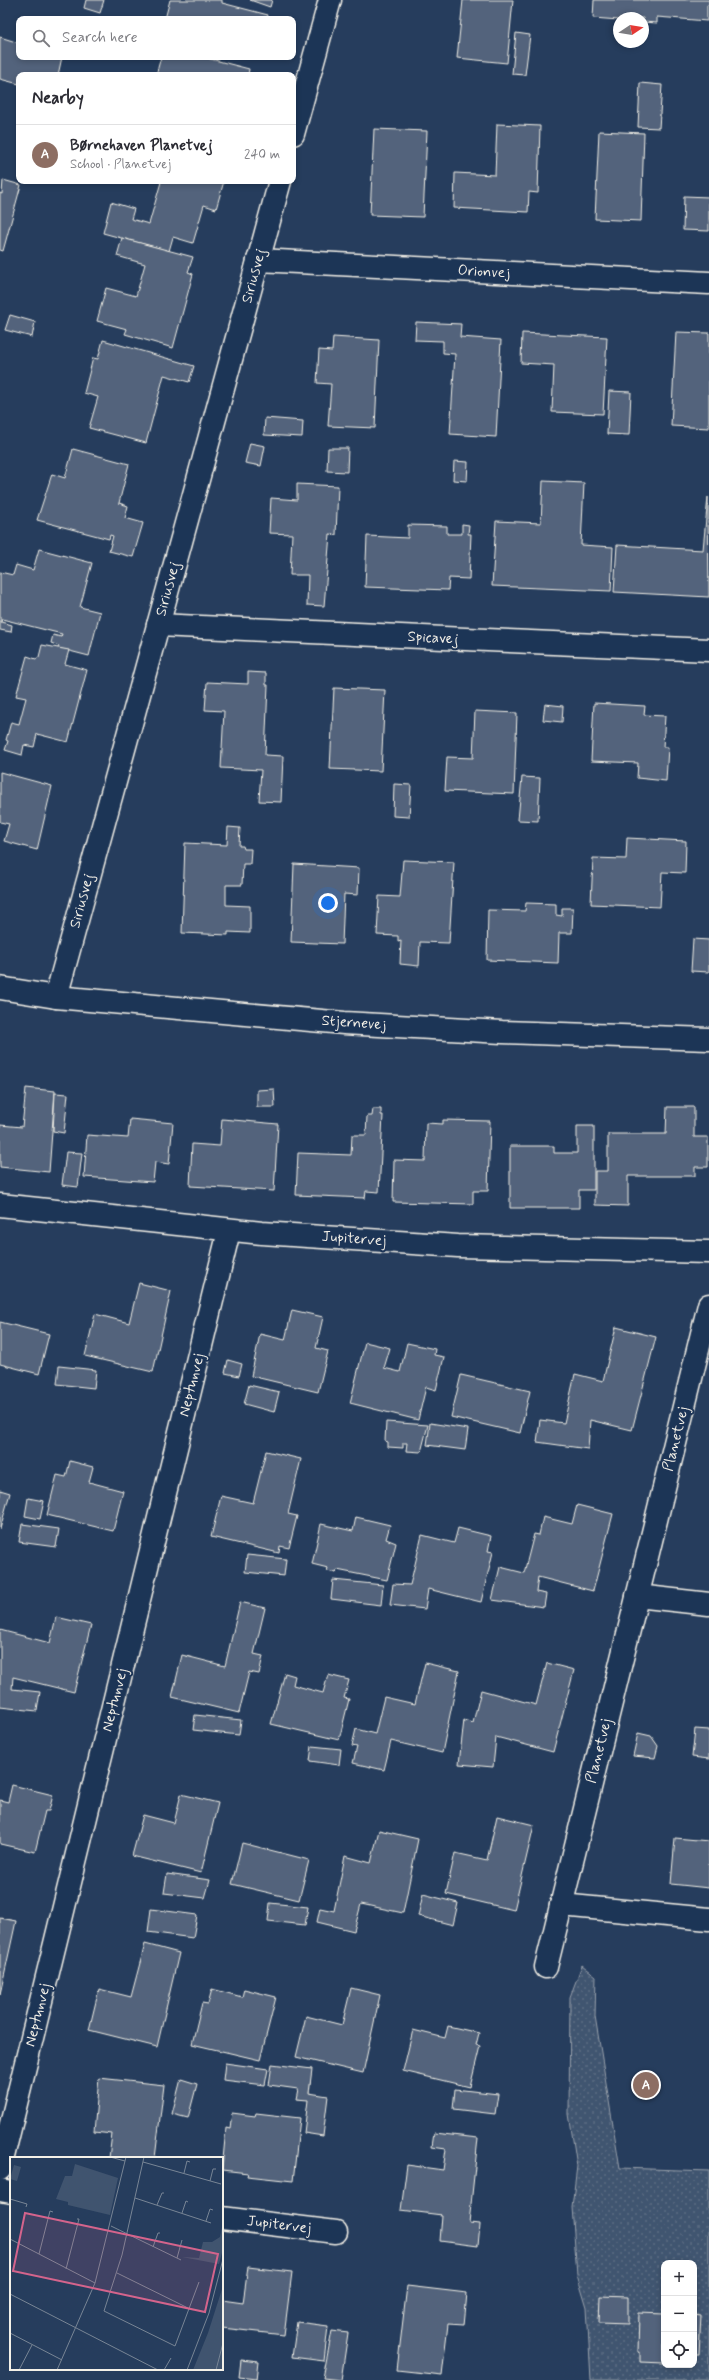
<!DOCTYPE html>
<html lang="en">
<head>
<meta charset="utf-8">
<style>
	body { margin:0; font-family:Mynerve,sans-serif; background:#f2f2f3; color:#2b2b33 }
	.controls { position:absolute; right:12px; bottom:12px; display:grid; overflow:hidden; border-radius:8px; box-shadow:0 2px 6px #0003 }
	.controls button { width:36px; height:36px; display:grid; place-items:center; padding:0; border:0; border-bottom:1px solid #e1e1e2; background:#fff; color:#2b2b33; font:20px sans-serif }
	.compass { position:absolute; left:613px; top:12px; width:36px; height:36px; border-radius:50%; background:#fff; box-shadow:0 2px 6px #0003; rotate:78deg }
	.you { position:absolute; left:328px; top:903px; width:14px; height:14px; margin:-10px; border:3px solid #fff; border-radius:50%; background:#1a73e8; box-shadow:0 0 0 6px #1a73e833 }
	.badge { display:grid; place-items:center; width:26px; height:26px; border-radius:50%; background:#8a5d65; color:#fff; font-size:13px; font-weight:700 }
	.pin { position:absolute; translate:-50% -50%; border:2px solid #fff; box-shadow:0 1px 4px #0006 }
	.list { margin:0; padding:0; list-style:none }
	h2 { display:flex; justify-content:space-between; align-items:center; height:52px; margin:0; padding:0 16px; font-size:17px }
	h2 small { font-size:13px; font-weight:400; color:#7c7c81 }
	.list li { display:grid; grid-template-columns:26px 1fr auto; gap:12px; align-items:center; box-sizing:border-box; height:60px; padding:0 16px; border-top:1px solid #e1e1e2 }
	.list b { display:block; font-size:15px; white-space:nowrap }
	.list p { margin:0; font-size:13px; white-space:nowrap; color:#7c7c81 }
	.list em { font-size:13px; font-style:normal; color:#7c7c81 }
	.icon { flex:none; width:22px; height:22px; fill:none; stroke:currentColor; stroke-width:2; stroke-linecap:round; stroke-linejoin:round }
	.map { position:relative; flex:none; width:709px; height:2380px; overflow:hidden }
	.search { position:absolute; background:#fff; box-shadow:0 2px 6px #0003; left:16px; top:16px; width:280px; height:44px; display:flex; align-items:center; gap:10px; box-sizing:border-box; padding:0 14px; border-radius:8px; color:#7c7c81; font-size:15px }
	.panel { position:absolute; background:#fff; box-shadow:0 2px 6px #0003; left:16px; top:72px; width:280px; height:112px; border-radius:8px }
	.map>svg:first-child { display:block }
	.grass { fill:url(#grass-dots); stroke:#9aa2ac; fill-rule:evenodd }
	.building { fill:#52647b; stroke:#f4f1e8 }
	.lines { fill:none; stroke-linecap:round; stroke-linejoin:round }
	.minor-casing { stroke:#f4f1e8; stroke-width:25 }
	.minor { stroke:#1d3557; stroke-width:22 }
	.labels { text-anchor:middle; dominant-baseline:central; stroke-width:4; stroke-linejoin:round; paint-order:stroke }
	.street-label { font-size:15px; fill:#f4f1e8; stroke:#1d3557 }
	.inset-road { fill:none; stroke:#788595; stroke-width:1 }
	.view { fill:#d4648c; fill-opacity:0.15; stroke:#d4648c; stroke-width:2 }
	.inset-edge { fill:none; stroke:#f4f1e8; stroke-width:2 }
</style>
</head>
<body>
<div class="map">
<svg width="709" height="2380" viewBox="0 0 709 2380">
	<defs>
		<pattern id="grass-dots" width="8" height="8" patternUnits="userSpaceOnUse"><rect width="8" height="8" fill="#40546f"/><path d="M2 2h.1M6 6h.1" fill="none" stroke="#5c6d84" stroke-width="1.8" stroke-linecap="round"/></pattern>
	</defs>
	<rect width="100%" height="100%" fill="#263d5d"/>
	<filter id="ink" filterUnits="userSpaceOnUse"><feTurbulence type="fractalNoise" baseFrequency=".025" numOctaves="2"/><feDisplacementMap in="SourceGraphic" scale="8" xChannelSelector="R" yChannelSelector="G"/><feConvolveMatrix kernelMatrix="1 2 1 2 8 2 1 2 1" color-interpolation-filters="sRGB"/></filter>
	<g filter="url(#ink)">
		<path class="grass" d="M 582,1965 L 596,1976 L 595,2016 L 620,2168 L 709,2171 L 709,2380 L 591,2380 L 587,2308 L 577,2275 L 572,2207 L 577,2166 L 569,2114 L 570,1997 ZM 664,2263 L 694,2263 L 694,2365 L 664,2365 Z"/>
		<g class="building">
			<polygon points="86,0 104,0 100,13 84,8"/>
			<polygon points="170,0 222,0 222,3 268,15 267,19 165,19"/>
			<polygon points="250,0 272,0 270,7"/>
			<polygon points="463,0 513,0 507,63 457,58"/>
			<polygon points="594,0 709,0 709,5 707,5 707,21 657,17 657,23 643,22 643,18 619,18 619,20 593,18"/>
			<polygon points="516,33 530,35 525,75 512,74"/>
			<polygon points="0,37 19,43 19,57 62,57 58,75 19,75 19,84 0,79"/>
			<polygon points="161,57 203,57 249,69 248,75 156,75"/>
			<polygon points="640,83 662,85 659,128 638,127"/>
			<polygon points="497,124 540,126 538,193 529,192 528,212 454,208 455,173 495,175"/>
			<polygon points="374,129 427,131 423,217 370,215"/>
			<polygon points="599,131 644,133 641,221 595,219"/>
			<polygon points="3,180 21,185 3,251 0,250 0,193 2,194"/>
			<polygon points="156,181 224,181 216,209 204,205 193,243 173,237 169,251 103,233 111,202 134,209 131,219 149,224 161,182"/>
			<polygon points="684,196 709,197 709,231 683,230"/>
			<polygon points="122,238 193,257 188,272 193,274 173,348 125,334 127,329 97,321 106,288 136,296 145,264 117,256"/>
			<polygon points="10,315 35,322 32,337 5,330"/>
			<polygon points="416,322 461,324 460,337 501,340 496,437 450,434 455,354 443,353 443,341 415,340"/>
			<polygon points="676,332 709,333 709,428 671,426"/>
			<polygon points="522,333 607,337 603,414 552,412 554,365 521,363"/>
			<polygon points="333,337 379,340 375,428 328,426 331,384 317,383 319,350 332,351"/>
			<polygon points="103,340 194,366 189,382 164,375 146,443 89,428 98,397 84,393 93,358 98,359"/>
			<polygon points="609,391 631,392 629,435 607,434"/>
			<polygon points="265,418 303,421 302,437 264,435"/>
			<polygon points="250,443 265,446 261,466 245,463"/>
			<polygon points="328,448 348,448 347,472 327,471"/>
			<polygon points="73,449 129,464 119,503 128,506 125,518 143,523 133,557 109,551 113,536 110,535 109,539 37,520 52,474 65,478"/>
			<polygon points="454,461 468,462 467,481 453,480"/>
			<polygon points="543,481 584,483 581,545 613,547 611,591 492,586 496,521 541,523"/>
			<polygon points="297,484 338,486 336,535 330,534 324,606 307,605 308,575 290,575 292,534 269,533 271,498 297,500"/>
			<polygon points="708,497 709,597 614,592 617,545 703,550"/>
			<polygon points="462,524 469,525 468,534 471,534 469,579 449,578 448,590 365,587 367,536 408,538 408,525 447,526 447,534 462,534"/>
			<polygon points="39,549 92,563 80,607 100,612 89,656 58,648 59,646 51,643 53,635 61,637 62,634 2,619 1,622 12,625 11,632 0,630 0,572 13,575 16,565 33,570"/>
			<polygon points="42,645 69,650 65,664 87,670 68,742 37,734 34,747 24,745 22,755 5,750 8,741 6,740 11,722 19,724 26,698 16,696 27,656 36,659 39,657"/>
			<polygon points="248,672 266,673 266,685 268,685 265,755 283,756 281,802 259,801 261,770 221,768 224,711 205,710 207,682 248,684"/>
			<polygon points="334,688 385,690 381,771 330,769"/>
			<polygon points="594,703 645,706 644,715 665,716 663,747 668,747 666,781 637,778 638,763 591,761"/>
			<polygon points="545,704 563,706 562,722 543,720"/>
			<polygon points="475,711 517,713 514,794 445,791 447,757 473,758"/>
			<polygon points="0,772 52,786 37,850 4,841 9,824 0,822"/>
			<polygon points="522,777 540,778 538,821 518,820"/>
			<polygon points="394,784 411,785 409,817 393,816"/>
			<polygon points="228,827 240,828 239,846 243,846 244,849 251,849 250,864 243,864 242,885 226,885 226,905 250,906 250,933 228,932 228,935 182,933 185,843 227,845"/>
			<polygon points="627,838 686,841 685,873 662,872 660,907 591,904 593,858 626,859"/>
			<polygon points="403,860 454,862 449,943 420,942 419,966 400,964 401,940 398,941 398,936 377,935 379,896 400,897"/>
			<polygon points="294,864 359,868 358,895 344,894 342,944 291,942"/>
			<polygon points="526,903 556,904 556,915 562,916 562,908 573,908 572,933 559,933 558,963 487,960 488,910 525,911"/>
			<polygon points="693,939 709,940 709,972 691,971"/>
			<polygon points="26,1088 55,1091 49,1172 0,1167 0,1125 22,1127"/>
			<polygon points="274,1089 275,1107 257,1107 257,1090"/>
			<polygon points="55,1093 68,1094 64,1133 53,1131"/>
			<polygon points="667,1107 694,1107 694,1137 708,1137 708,1167 695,1167 695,1176 628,1176 628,1206 595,1205 595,1171 608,1171 608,1134 666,1134"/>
			<polygon points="373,1109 381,1109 381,1115 383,1115 379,1192 366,1191 365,1198 296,1195 298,1153 351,1155 352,1135 366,1135 367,1116 372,1116"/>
			<polygon points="130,1119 173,1123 169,1164 155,1162 153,1182 84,1177 87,1135 128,1138"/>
			<polygon points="222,1119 278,1124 274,1191 190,1186 192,1144 220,1146"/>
			<polygon points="443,1120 490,1121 488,1191 473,1191 473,1204 393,1202 394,1160 425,1161 426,1123 443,1124"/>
			<polygon points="577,1126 594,1126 594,1190 579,1190 579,1208 510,1208 510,1146 554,1146 554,1153 577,1153"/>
			<polygon points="66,1152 82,1153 78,1187 62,1185"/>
			<polygon points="139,1283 171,1291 153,1372 85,1356 95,1314 129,1323"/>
			<polygon points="292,1310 323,1317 316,1348 328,1351 318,1392 251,1376 260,1334 285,1340"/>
			<polygon points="0,1322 49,1334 39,1374 0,1364"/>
			<polygon points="616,1327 656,1337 632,1430 590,1420 588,1449 537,1442 540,1420 564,1423 575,1374 603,1381"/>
			<polygon points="365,1342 390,1348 384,1368 400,1372 407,1343 435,1349 434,1355 444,1357 436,1390 426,1387 418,1420 350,1403"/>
			<polygon points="228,1360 242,1364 239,1376 225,1373"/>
			<polygon points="59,1366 96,1370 94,1388 57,1384"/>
			<polygon points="461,1375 530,1391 520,1433 451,1417"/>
			<polygon points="249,1385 279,1392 274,1412 244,1404"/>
			<polygon points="386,1422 428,1425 421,1452 406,1451 407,1443 403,1443 403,1448 388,1447 388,1442 385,1441"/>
			<polygon points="430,1423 468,1429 465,1450 427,1445"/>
			<polygon points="266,1451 301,1459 288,1514 297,1516 289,1548 280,1546 279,1553 211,1537 221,1496 253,1503"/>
			<polygon points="70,1461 93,1467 89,1482 123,1491 113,1531 47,1515 57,1475 66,1477"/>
			<polygon points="0,1490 10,1493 0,1529"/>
			<polygon points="28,1498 44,1501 40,1519 25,1516"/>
			<polygon points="577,1505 613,1514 593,1591 538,1577 536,1592 546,1594 544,1607 492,1600 500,1567 524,1573 534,1534 539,1535 543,1517 572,1524"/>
			<polygon points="356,1517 390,1525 386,1539 396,1543 387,1580 337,1570 336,1573 327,1571 328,1568 312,1564 321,1524 353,1531"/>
			<polygon points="22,1524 59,1529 56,1547 19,1542"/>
			<polygon points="458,1528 491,1536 488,1551 493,1552 481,1602 428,1589 425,1609 390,1605 393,1584 410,1585 422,1535 454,1543"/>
			<polygon points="247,1555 286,1559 284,1576 245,1572"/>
			<polygon points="333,1580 383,1585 381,1605 331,1599"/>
			<polygon points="240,1602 265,1608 254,1654 263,1656 259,1674 249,1672 239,1713 172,1697 182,1655 225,1666"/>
			<polygon points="56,1617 91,1625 74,1692 13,1677 12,1689 40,1692 37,1711 0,1707 0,1630 50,1643"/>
			<polygon points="425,1663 459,1671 442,1753 391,1741 384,1770 353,1763 357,1747 352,1746 356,1729 375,1734 384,1697 415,1704"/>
			<polygon points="547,1663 574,1670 553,1752 496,1737 493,1767 459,1764 464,1720 473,1723 481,1690 536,1705"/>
			<polygon points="285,1673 295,1676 293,1685 323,1693 328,1675 349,1680 344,1698 349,1699 339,1740 271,1724"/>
			<polygon points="195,1715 241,1720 239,1735 193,1730"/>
			<polygon points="695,1729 709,1730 709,1759 692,1757"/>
			<polygon points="638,1733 651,1736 658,1746 655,1758 633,1756"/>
			<polygon points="312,1746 341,1749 339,1765 310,1761"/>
			<polygon points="12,1785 53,1795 49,1811 45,1811 35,1852 0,1844 0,1800 8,1802"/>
			<polygon points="181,1794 218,1803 201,1873 132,1856 143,1815 174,1823"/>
			<polygon points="497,1816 534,1825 514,1910 446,1894 455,1853 487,1860"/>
			<polygon points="379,1830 418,1839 403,1913 361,1904 354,1931 317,1922 320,1908 334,1911 345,1856 371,1863"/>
			<polygon points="675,1838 709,1841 709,1888 671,1884"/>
			<polygon points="242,1843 309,1860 299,1900 232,1884"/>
			<polygon points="167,1874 210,1880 205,1898 164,1893"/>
			<polygon points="423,1894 458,1903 453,1925 418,1916"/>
			<polygon points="270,1903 308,1907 305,1925 268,1921"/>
			<polygon points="151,1909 197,1915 193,1938 148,1932"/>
			<polygon points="0,1918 16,1921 0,1994"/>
			<polygon points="145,1944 179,1953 157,2047 89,2030 99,1989 131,1997"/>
			<polygon points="351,1988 380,1995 363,2073 296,2057 306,2016 342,2025"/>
			<polygon points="212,1989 242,1997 244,1989 276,1997 260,2060 192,2044 202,2003 208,2004"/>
			<polygon points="448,2026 479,2033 476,2045 480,2046 470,2087 403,2071 413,2030 445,2038"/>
			<polygon points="225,2063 268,2069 265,2085 223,2080"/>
			<polygon points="272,2064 312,2069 309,2093 328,2096 323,2136 304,2133 308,2100 296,2099 298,2089 269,2085"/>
			<polygon points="99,2078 164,2085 155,2158 109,2158 112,2134 94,2132"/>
			<polygon points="181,2079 197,2084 188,2118 172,2114"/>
			<polygon points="455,2089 498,2094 495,2114 453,2109"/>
			<polygon points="232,2113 255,2116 256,2113 300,2118 293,2181 247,2176 248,2173 222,2170 226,2128 230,2129"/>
			<polygon points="434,2133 478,2138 469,2223 480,2224 478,2246 440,2241 442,2215 401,2210 407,2165 443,2170 446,2149 432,2147"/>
			<polygon points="248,2267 292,2272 284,2335 222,2328 222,2300 243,2303"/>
			<polygon points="407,2286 467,2293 464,2325 448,2324 442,2375 397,2370"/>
			<polygon points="600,2296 628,2297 628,2324 599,2323"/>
			<polygon points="639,2313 664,2314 664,2363 640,2362 640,2352 638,2352"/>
			<polygon points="694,2315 701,2316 699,2354 694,2354"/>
			<polygon points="297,2322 328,2326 324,2361 292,2357"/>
			<polygon points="332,2331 348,2333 341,2380 323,2378"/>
			<polygon points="241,2360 259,2362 257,2379 239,2377"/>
		</g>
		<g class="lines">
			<defs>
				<g id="minor">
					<polyline points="293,134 330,0"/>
					<polyline points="258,260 709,283"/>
					<polyline points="158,625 709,650"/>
					<polyline points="0,988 56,997 344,1023 502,1032 709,1039"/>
					<polyline points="56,997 280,181"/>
					<polyline points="0,1205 262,1233 458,1246 709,1252"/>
					<polyline points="637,1596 709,1604"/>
					<polyline points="561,1905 709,1919"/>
					<polyline points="546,1967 709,1305"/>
					<polyline points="0,2169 229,1231"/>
					<polyline points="0,2190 11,2192"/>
					<polyline points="222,2218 336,2232"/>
				</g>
			</defs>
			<use href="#minor" class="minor-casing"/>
			<use href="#minor" class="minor"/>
		</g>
	</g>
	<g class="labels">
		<g class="street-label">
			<text transform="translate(484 272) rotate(3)">Orionvej</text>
			<text transform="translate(254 276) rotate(-75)">Siriusvej</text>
			<text transform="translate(168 589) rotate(-75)">Siriusvej</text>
			<text transform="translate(433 638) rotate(3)">Spicavej</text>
			<text transform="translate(82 901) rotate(-75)">Siriusvej</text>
			<text transform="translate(354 1023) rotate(4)">Stjernevej</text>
			<text transform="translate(354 1239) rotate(4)">Jupitervej</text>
			<text transform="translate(192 1385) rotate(-76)">Neptunvej</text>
			<text transform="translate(676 1439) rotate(-76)">Planetvej</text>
			<text transform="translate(115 1700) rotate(-76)">Neptunvej</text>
			<text transform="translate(599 1751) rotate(-76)">Planetvej</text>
			<text transform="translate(38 2015) rotate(-76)">Neptunvej</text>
			<text transform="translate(279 2225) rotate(7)">Jupitervej</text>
		</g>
	</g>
	<g transform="translate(10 2157)">
		<rect width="213" height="213" fill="#263d5d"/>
		<path d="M 4,8 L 11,10 L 7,24 L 0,22 ZM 213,65 L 213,92 L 209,107 L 172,100 L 189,101 L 193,85 L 202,85 L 210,80 Z" fill="#40546f"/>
		<path d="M 65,7 L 108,21 L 100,58 L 58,48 L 58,45 L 46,42 L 55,19 L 62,19 Z" fill="#40546f"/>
		<path d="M 213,129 L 213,213 L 183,213 L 198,176 Z" fill="#40546f"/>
		<path class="inset-road" d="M 100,0 L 115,4M 134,0 L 112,98 L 94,154 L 165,189 L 189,125M 133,5 L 211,27M 174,16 L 177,4 L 180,5M 200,24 L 203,12 L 206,12M 125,41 L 201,66M 0,42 L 17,47 L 16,50M 147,48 L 152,36 L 154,36M 172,56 L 176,44 L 178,45M 196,64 L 200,52 L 203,53M 101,69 L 171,103M 0,82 L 85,126M 143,90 L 148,76 L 150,76M 29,97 L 40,54 L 43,55M 167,101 L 172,83M 56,112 L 69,62 L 67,62M 107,116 L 180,152M 0,137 L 148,213M 0,176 L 52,203M 9,213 L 22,188M 47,213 L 85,126 L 116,0M 154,213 L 161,201M 177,213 L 199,156 L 213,102M 206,213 L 213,186"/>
		<path class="view" d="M 15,56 L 208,97 L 195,155 L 3,114 Z"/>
		<rect width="213" height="213" class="inset-edge"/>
	</g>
</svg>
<div class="controls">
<button>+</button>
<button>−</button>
<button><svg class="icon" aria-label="locate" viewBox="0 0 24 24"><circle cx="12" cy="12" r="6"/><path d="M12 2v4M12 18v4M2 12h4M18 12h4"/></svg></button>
</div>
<svg class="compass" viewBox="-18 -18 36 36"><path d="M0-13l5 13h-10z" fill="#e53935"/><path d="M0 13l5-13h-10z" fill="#7c7c81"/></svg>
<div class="you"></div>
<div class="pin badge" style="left:646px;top:2085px;background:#8d6e63">A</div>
<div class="search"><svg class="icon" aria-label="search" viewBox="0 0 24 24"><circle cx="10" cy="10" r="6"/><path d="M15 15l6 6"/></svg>Search here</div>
<section class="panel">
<h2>Nearby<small></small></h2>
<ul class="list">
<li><span class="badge" style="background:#8d6e63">A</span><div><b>Børnehaven Planetvej</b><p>School · Planetvej</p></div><em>240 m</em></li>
</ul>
</section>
</div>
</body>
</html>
